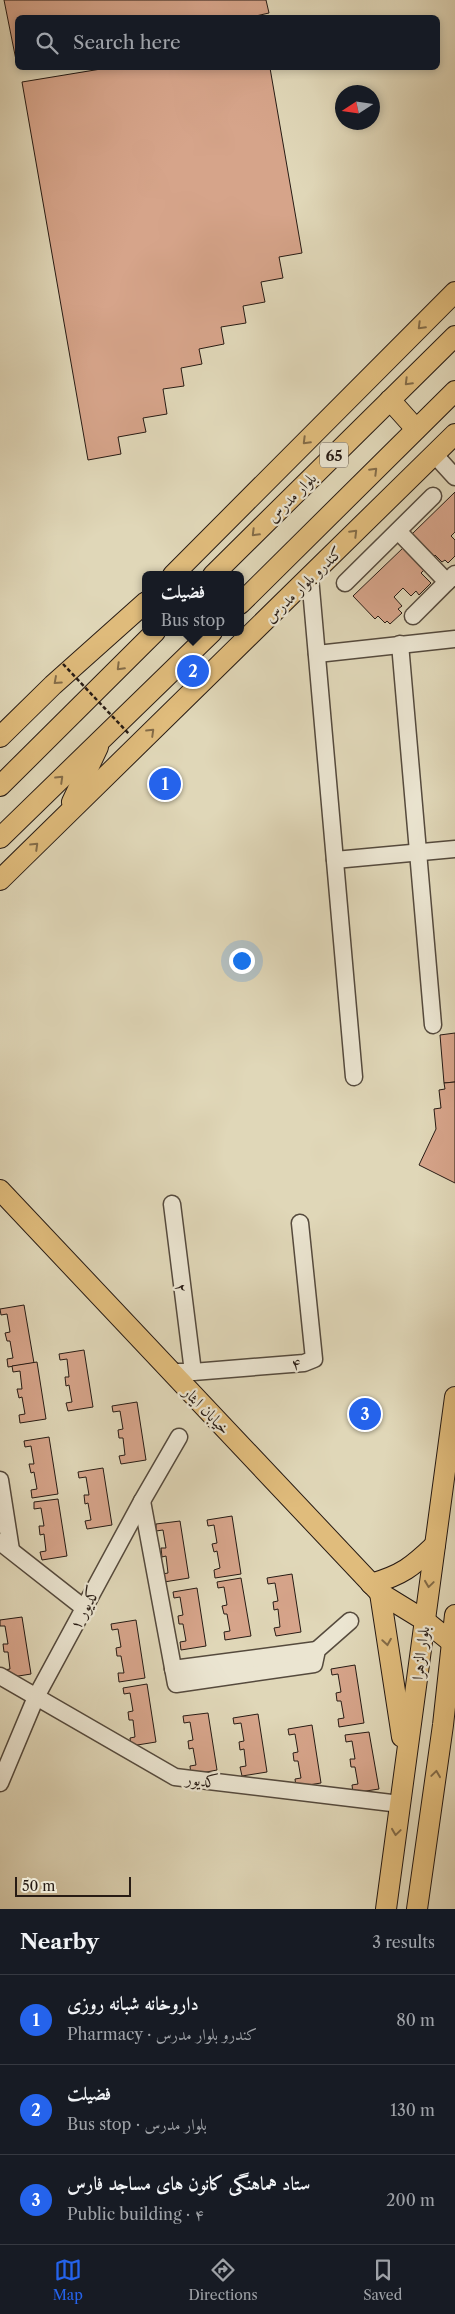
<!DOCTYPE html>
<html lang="en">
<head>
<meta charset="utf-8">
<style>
	body { margin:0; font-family:"Libre Caslon Text",Amiri,serif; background:#242831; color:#f1f3f6 }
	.compass { position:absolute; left:335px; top:85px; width:45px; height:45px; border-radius:50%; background:#171b24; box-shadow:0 2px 8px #0003; rotate:258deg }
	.scale { position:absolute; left:15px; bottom:12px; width:116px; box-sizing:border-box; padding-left:5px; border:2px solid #271b14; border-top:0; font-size:14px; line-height:18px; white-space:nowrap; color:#271b14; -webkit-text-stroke:4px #ebe5d1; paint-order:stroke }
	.you { position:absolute; left:241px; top:960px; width:18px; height:18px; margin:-12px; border:4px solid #fff; border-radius:50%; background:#1a73e8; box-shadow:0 0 0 8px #1a73e833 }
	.badge { display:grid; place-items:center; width:32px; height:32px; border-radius:50%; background:#2563eb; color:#fff; font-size:16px; font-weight:700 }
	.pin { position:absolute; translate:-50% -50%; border:2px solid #fff; box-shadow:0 1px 5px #0006 }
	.popup { position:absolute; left:142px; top:571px; width:102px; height:65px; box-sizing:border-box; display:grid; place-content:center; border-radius:8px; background:#171b24; filter:drop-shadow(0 1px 4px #0005); font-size:16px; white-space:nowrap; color:#9ea1a6 }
	.popup b { font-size:19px; color:#f1f3f6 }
	.popup::after { content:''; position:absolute; left:50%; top:100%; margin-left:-10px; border:10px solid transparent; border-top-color:#171b24 }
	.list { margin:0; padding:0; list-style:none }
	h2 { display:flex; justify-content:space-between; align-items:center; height:65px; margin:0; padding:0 20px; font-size:21px }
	h2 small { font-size:16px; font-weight:400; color:#9ea1a6 }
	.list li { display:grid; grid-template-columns:32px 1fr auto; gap:15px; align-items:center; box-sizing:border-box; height:90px; padding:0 20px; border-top:1px solid #363941 }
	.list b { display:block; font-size:19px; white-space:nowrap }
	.list p { margin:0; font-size:16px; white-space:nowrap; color:#9ea1a6 }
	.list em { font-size:16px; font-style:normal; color:#9ea1a6 }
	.icon { flex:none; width:28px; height:28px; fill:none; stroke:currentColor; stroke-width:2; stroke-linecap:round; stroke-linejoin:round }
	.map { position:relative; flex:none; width:455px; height:1909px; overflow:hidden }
	.search { position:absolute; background:#171b24; box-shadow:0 2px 8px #0003; left:15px; right:15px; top:15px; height:55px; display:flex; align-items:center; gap:12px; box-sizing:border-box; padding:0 18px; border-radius:8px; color:#9ea1a6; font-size:19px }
	.sheet { height:335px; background:#171b24 }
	nav { display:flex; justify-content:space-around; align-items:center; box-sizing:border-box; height:70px; border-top:1px solid #363941; background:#171b24; font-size:14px; color:#9ea1a6 }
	nav a { display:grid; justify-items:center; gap:2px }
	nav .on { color:#2563eb }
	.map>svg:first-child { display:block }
	.building { fill:#d6a48a; stroke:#271b14 }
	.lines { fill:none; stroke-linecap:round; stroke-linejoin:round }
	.minor-casing { stroke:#554a3d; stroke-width:19 }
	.major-casing { stroke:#271b14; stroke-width:22 }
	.minor { stroke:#ebe5d1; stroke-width:16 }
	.major { stroke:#e0bc7c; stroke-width:20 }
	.path-bridge { stroke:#271b14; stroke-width:2.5; stroke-dasharray:4 2.5; stroke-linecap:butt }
	.oneway { stroke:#846c48 }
	.labels { text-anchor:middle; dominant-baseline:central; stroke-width:4.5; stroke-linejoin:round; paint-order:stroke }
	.shield { fill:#ebe5d1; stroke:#62584d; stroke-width:1 }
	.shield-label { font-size:15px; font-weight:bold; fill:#271b14 }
	.street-label { font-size:16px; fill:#271b14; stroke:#ebe5d1 }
</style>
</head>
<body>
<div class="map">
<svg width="455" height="1909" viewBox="0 0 455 1909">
	<rect width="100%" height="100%" fill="#e0d7b8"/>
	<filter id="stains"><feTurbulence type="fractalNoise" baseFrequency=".004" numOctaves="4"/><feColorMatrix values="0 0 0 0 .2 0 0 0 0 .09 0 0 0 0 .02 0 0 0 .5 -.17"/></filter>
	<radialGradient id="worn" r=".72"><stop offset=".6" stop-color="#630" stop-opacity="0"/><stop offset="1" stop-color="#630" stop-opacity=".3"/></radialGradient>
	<g class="building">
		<polygon points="4,0 266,0 269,13 247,18 18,18 17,65"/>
		<polygon points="107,68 270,68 302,253 279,257 283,278 261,282 265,302 243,306 246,323 221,327 224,344 199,349 202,364 181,368 184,386 163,389 167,414 143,418 146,432 118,437 121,454 88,460 22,82"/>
		<polygon points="455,492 455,532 451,536 455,540 455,556 448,563 445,560 442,562 435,555 432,558 411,535"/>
		<polygon points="404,547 425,569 421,573 431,583 419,595 416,591 411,596 403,588 394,597 402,606 398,609 402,613 390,624 387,621 385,623 378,616 375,619 353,596"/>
		<polygon points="455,1033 455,1082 444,1083 440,1035"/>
		<polygon points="455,1082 455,1183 419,1165 436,1129 434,1109 441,1108 439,1090 445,1089 444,1083"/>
		<polygon points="24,1305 34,1363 8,1367 7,1359 13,1358 10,1341 7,1341 5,1333 10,1332 7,1314 1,1315 0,1309"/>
		<polygon points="84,1350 93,1407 68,1411 66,1403 72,1402 69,1385 66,1386 65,1377 69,1377 67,1359 60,1360 59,1354"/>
		<polygon points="37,1362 46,1419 20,1423 19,1415 25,1414 22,1397 19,1398 17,1389 22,1389 20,1371 13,1372 12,1366"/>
		<polygon points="137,1402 146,1460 121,1464 119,1456 125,1455 123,1438 119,1438 118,1430 123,1429 120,1411 113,1412 112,1406"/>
		<polygon points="49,1437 58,1494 32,1498 31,1490 37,1489 34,1472 31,1473 29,1464 34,1464 31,1446 25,1447 24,1441"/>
		<polygon points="103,1468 112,1525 87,1529 85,1521 91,1520 88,1503 85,1504 84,1495 89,1495 86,1477 79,1478 78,1472"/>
		<polygon points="58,1499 67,1556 42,1560 40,1552 46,1551 44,1534 40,1535 39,1526 44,1526 41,1508 34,1509 34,1502"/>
		<polygon points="232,1516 241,1574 215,1578 214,1570 220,1568 217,1551 214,1552 212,1544 217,1543 214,1525 208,1526 207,1520"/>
		<polygon points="180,1521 189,1578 164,1582 162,1574 168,1573 166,1556 162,1557 161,1548 166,1548 163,1530 156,1531 156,1524"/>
		<polygon points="292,1574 301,1632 276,1636 274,1628 280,1627 278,1609 274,1610 273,1602 278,1601 275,1583 268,1584 267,1578"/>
		<polygon points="241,1578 251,1636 225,1640 224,1632 230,1631 227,1614 224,1614 222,1606 227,1605 224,1587 218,1588 217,1582"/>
		<polygon points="197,1588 206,1646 181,1650 180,1642 186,1641 183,1624 179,1624 178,1616 183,1615 180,1597 174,1598 173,1592"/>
		<polygon points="22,1617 31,1674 6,1678 4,1670 10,1669 8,1652 4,1652 3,1644 8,1644 5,1626 0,1626 0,1620"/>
		<polygon points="136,1620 145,1678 119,1682 118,1673 124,1673 121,1656 117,1656 116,1648 121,1647 118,1629 112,1630 111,1624"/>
		<polygon points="355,1665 364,1723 339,1727 338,1719 344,1718 341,1701 337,1701 336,1693 341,1692 338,1674 332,1675 331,1669"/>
		<polygon points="147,1684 156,1742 131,1746 130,1738 135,1737 133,1720 129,1720 128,1712 133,1711 130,1693 124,1694 123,1688"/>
		<polygon points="208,1713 217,1770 191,1775 190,1766 196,1765 193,1748 189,1749 188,1741 193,1740 190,1722 184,1723 183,1716"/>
		<polygon points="258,1714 267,1772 242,1776 240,1767 246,1766 244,1749 240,1750 239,1742 244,1741 241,1723 234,1724 233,1718"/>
		<polygon points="312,1725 321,1783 296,1787 295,1779 301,1778 298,1761 294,1761 293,1753 298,1752 295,1734 289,1735 288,1729"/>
		<polygon points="369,1732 379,1789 353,1793 352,1785 358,1784 355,1767 351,1767 350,1759 355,1759 352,1741 346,1742 345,1735"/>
	</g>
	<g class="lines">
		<defs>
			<g id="minor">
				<polyline points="434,454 455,477"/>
				<polyline points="398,531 447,582"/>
				<polyline points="310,577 354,1077"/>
				<polyline points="345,583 433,496"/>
				<polyline points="413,616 455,574"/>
				<polyline points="400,644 433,1025"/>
				<polyline points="317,654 455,639"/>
				<polyline points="335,860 455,849"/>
				<polyline points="172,1204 193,1372"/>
				<polyline points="170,1372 193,1372 304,1363 314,1359 300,1223"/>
				<polyline points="0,1480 11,1550"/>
				<polyline points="142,1501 176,1684 314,1664 317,1650 350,1621"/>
				<polyline points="0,1542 84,1608"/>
				<polyline points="173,1669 317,1650"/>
				<polyline points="0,1676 175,1777 400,1804"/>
				<polyline points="0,1783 36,1697 142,1501 179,1437"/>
			</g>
			<g id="major">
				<polyline points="390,400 416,429"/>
				<polyline points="173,575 455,292"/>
				<polyline points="213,575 455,336"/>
				<polyline points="240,604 455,391"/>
				<polyline points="0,737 53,685 146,602"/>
				<polyline points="0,786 155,632"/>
				<polyline points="72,802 98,747"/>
				<polyline points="0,838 212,632"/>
				<polyline points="0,880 455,434"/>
				<polyline points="0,1190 380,1593 424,1620 455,1645"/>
				<path d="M 371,1584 C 402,1575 412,1567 435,1545"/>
				<polyline points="380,1593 402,1737"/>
				<polyline points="386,1909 455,1397"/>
				<polyline points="417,1909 443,1725 455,1615"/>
			</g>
		</defs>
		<use href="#minor" class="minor-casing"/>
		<use href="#major" class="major-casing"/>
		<use href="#minor" class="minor"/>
		<use href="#major" class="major"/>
		<polyline class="path-bridge" points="63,664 129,734"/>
	</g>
	<defs><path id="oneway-chevron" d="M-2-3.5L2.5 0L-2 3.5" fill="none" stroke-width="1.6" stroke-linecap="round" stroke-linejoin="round" transform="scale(1.25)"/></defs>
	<g class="oneway">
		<use href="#oneway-chevron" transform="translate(421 326) rotate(135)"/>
		<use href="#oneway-chevron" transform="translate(408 382) rotate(135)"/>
		<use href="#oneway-chevron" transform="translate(306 441) rotate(135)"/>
		<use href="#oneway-chevron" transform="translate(374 471) rotate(-45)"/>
		<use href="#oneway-chevron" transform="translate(255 533) rotate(135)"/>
		<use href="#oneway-chevron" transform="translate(354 533) rotate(-45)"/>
		<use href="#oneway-chevron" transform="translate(120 667) rotate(135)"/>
		<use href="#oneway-chevron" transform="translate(57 681) rotate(138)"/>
		<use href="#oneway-chevron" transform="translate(151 732) rotate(-44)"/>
		<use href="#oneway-chevron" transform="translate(60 779) rotate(-44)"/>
		<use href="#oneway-chevron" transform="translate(35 846) rotate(-44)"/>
		<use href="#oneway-chevron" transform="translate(429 1584) rotate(98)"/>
		<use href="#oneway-chevron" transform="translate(387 1642) rotate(81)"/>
		<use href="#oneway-chevron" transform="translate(436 1774) rotate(-82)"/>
		<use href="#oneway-chevron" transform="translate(396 1832) rotate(98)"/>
	</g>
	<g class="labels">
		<rect class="shield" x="320" y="442.5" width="28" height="25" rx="4"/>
		<g class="shield-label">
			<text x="334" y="455">65</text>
		</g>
		<g class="street-label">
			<text transform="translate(291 497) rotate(-45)">بلوار مدرس</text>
			<text transform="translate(303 584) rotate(-44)">کندرو بلوار مدرس</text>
			<text transform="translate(182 1288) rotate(83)">۲</text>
			<text transform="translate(296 1363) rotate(-7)">۴</text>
			<text transform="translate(207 1410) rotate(46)">خیابان ایثار</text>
			<text transform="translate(84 1608) rotate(-62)">کدیور ۱</text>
			<text transform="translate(420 1653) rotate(-83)">بلوار الزهرا</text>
			<text transform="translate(202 1780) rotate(7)">کدیور</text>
		</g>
	</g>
	<rect width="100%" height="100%" filter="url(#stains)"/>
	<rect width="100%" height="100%" fill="url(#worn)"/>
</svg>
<svg class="compass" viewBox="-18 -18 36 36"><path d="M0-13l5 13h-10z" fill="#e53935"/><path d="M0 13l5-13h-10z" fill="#9ea1a6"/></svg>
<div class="scale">50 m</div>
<div class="you"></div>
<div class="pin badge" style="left:165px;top:784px">1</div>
<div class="pin badge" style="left:193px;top:671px">2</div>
<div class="popup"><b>فضیلت</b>Bus stop</div>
<div class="pin badge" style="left:365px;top:1414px">3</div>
<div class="search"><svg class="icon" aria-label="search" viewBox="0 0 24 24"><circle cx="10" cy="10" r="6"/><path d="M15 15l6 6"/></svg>Search here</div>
</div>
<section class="sheet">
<h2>Nearby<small>3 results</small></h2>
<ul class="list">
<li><span class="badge">1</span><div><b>داروخانه شبانه روزی</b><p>Pharmacy · کندرو بلوار مدرس</p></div><em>80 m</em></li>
<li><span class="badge">2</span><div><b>فضیلت</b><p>Bus stop · بلوار مدرس</p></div><em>130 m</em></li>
<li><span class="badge">3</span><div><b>ستاد هماهنگی کانون های مساجد فارس</b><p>Public building · ۴</p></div><em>200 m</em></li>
</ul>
</section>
<nav>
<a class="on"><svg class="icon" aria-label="map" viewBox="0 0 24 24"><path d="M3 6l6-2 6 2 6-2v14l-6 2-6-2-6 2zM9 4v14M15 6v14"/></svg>Map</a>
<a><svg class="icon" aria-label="directions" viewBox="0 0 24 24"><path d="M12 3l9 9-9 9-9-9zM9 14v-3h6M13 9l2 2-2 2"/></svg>Directions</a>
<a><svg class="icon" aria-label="saved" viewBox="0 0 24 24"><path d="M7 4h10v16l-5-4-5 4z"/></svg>Saved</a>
</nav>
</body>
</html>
